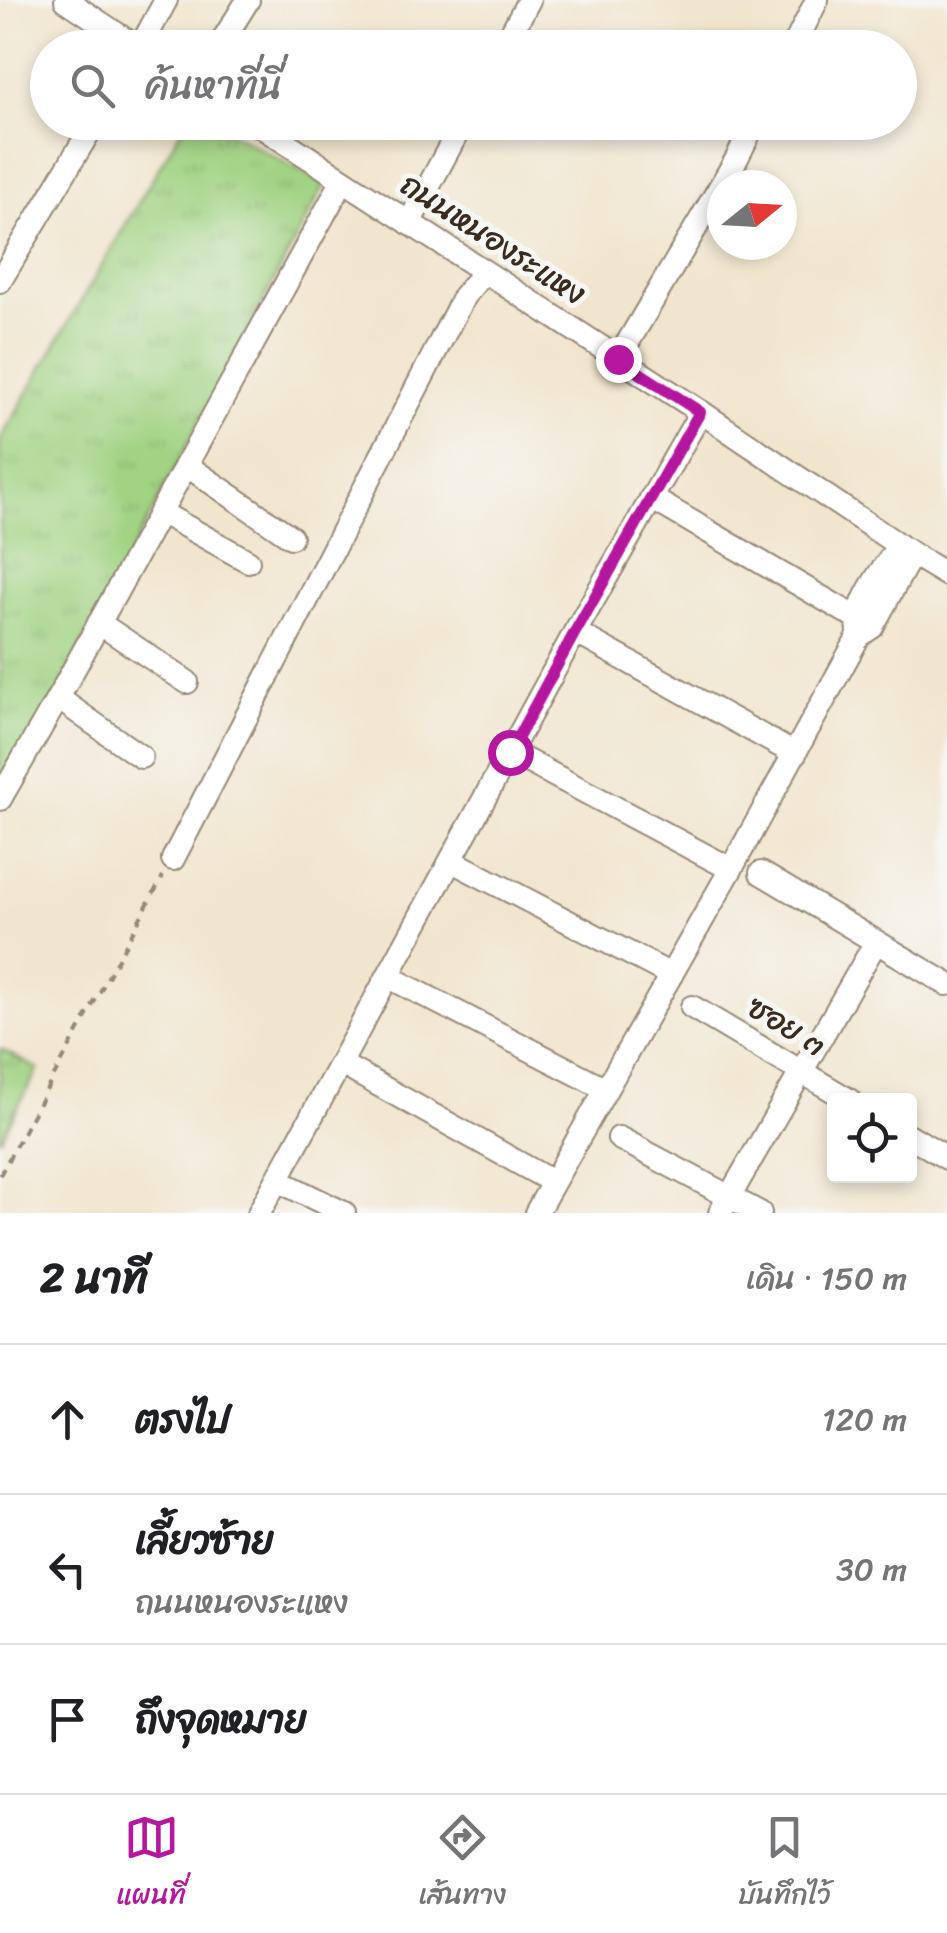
<!DOCTYPE html>
<html lang="th">
<head>
<meta charset="utf-8">
<style>
	body { margin:0; font-family:Sriracha,"Playpen Sans Thai",sans-serif; background:#f2f2f2; color:#202124 }
	.controls { position:absolute; right:30px; bottom:30px; display:grid; overflow:hidden; border-radius:10px; box-shadow:0 5px 15px #0003 }
	.controls button { width:90px; height:90px; display:grid; place-items:center; padding:0; border:0; border-bottom:2px solid #e0e0e0; background:#fff; color:#202124; font:50px sans-serif }
	.compass { position:absolute; left:707px; top:170px; width:90px; height:90px; border-radius:50%; background:#fff; box-shadow:0 5px 15px #0003; rotate:72deg }
	.stop { position:absolute; width:30px; height:30px; margin:-22px; border:8px solid #b5179e; border-radius:50%; background:#fff }
	.stop.end { background:#b5179e; border-color:#fff; box-shadow:0 2px 10px #0008 }
	.list { margin:0; padding:0; list-style:none }
	h2 { display:flex; justify-content:space-between; align-items:center; height:130px; margin:0; padding:0 40px; font-size:42px }
	h2 small { font-size:32px; font-weight:400; color:#757577 }
	.list li { display:grid; grid-template-columns:65px 1fr auto; gap:30px; align-items:center; box-sizing:border-box; height:150px; padding:0 40px; border-top:2px solid #e0e0e0 }
	.list b { display:block; font-size:38px; white-space:nowrap }
	.list p { margin:0; font-size:32px; white-space:nowrap; color:#757577 }
	.list em { font-size:32px; font-style:normal; color:#757577 }
	.icon { flex:none; width:55px; height:55px; fill:none; stroke:currentColor; stroke-width:2; stroke-linecap:round; stroke-linejoin:round }
	.map { position:relative; flex:none; width:947px; height:1213px; overflow:hidden }
	.search { position:absolute; background:#fff; box-shadow:0 5px 15px #0003; left:30px; right:30px; top:30px; height:110px; display:flex; align-items:center; gap:25px; box-sizing:border-box; padding:0 35px; border-radius:55px; color:#757577; font-size:38px }
	.sheet { height:580px; background:#fff }
	nav { display:flex; justify-content:space-around; align-items:center; box-sizing:border-box; height:140px; border-top:2px solid #e0e0e0; background:#fff; font-size:28px; color:#757577 }
	nav a { display:grid; justify-items:center; gap:5px }
	nav .on { color:#b5179e }
	.map>svg:first-child { display:block }
	.grass { fill:url(#grass-tufts); stroke:#6e7e50; stroke-width:2.5 }
	.lines { fill:none; stroke-linecap:round; stroke-linejoin:round }
	.minor-casing { stroke:#968876; stroke-width:26 }
	.path { stroke:#968876; stroke-width:4; stroke-dasharray:8 8; stroke-linecap:butt }
	.minor { stroke:#fff; stroke-width:22 }
	.route { stroke:#b5179e; stroke-width:12 }
	.labels { text-anchor:middle; dominant-baseline:central; stroke-width:10; stroke-linejoin:round; paint-order:stroke }
	.street-label { font-size:32px; fill:#3b2a1e; stroke:#f6f6f2 }
</style>
</head>
<body>
<div class="map">
<svg width="947" height="1213" viewBox="0 0 947 1213">
	<defs>
		<pattern id="grass-tufts" width="24" height="20" patternUnits="userSpaceOnUse" patternTransform="scale(2.5)"><rect width="24" height="20" fill="#a1d383"/><path d="M3 7l-1-3M5 7V3M7 7l1-3M15 17l-1-3M17 17v-4M19 17l1-3" fill="none" stroke="#8cb571"/></pattern>
	</defs>
	<rect width="100%" height="100%" fill="#f6f6f2"/>
	<filter id="ink" filterUnits="userSpaceOnUse"><feTurbulence type="fractalNoise" baseFrequency=".01" numOctaves="2"/><feDisplacementMap in="SourceGraphic" scale="20" xChannelSelector="R" yChannelSelector="G"/><feConvolveMatrix kernelMatrix="1 2 1 2 8 2 1 2 1" color-interpolation-filters="sRGB"/></filter>
	<filter id="wash" filterUnits="userSpaceOnUse"><feTurbulence type="fractalNoise" baseFrequency=".0048" numOctaves="4" result="noise"/><feDisplacementMap in="SourceGraphic" scale="40" xChannelSelector="R" yChannelSelector="G"/><feGaussianBlur stdDeviation="2.25" result="paint"/><feColorMatrix in="noise" values="0 0 0 0 0 0 0 0 0 0 0 0 0 0 0 0 0 1.4 0 .05"/><feComposite in="paint" operator="in"/></filter>
	<g filter="url(#wash)">
		<rect width="100%" height="100%" fill="#f1e5ce"/>
		<g class="grass">
			<polygon points="185,123 213,123 325,184 0,801 0,440"/>
			<polygon points="0,1049 38,1069 0,1140"/>
		</g>
	</g>
	<g filter="url(#ink)">
		<g class="lines">
			<defs>
				<g id="minor">
					<polyline points="66,0 138,48"/>
					<polyline points="140,48 166,0"/>
					<polyline points="218,48 248,0"/>
					<polyline points="503,48 529,0"/>
					<polyline points="793,48 817,0"/>
					<polyline points="254,122 701,412 912,554 947,575"/>
					<polyline points="409,223 463,122"/>
					<polyline points="0,281 95,122"/>
					<polyline points="618,359 736,160 755,122"/>
					<polyline points="186,465 291,537"/>
					<polyline points="651,498 872,627"/>
					<polyline points="160,512 248,561"/>
					<polyline points="99,623 187,682"/>
					<polyline points="575,632 795,754"/>
					<path d="M 859,632 C 854,602 883,570 899,545"/>
					<polyline points="58,698 141,757"/>
					<polyline points="510,752 731,869"/>
					<polyline points="0,799 58,698 343,180"/>
					<polyline points="173,859 464,296 484,272"/>
					<polyline points="452,861 671,975"/>
					<polyline points="761,873 947,984"/>
					<polyline points="389,977 606,1089"/>
					<polyline points="692,1007 849,1100"/>
					<polyline points="341,1064 553,1182"/>
					<polyline points="910,1136 947,1158"/>
					<polyline points="619,1138 760,1213"/>
					<polyline points="277,1180 344,1213"/>
					<polyline points="259,1213 575,632 701,412"/>
					<polyline points="536,1213 731,869 859,636 872,627 912,554"/>
					<polyline points="720,1213 876,942"/>
				</g>
			</defs>
			<use href="#minor" class="minor-casing"/>
			<polyline class="path" points="0,1175 163,876"/>
			<use href="#minor" class="minor"/>
		</g>
	</g>
	<g class="lines" filter="url(#ink)">
		<polyline class="route" points="510,752 575,632 700,412 618,359"/>
	</g>
	<g class="labels">
		<g class="street-label">
			<text transform="translate(493 239) rotate(33)">ถนนหนองระแหง</text>
			<text transform="translate(787 1026) rotate(31)">ซอย ๓</text>
		</g>
	</g>
</svg>
<div class="controls">
<button><svg class="icon" aria-label="locate" viewBox="0 0 24 24"><circle cx="12" cy="12" r="6"/><path d="M12 2v4M12 18v4M2 12h4M18 12h4"/></svg></button>
</div>
<svg class="compass" viewBox="-18 -18 36 36"><path d="M0-13l5 13h-10z" fill="#e53935"/><path d="M0 13l5-13h-10z" fill="#757577"/></svg>
<div class="stop" style="left:510px;top:752px"></div>
<div class="stop end" style="left:618px;top:359px"></div>
<div class="search"><svg class="icon" aria-label="search" viewBox="0 0 24 24"><circle cx="10" cy="10" r="6"/><path d="M15 15l6 6"/></svg>ค้นหาที่นี่</div>
</div>
<section class="sheet">
<h2>2 นาที<small>เดิน · 150 m</small></h2>
<ul class="list">
<li><svg class="icon" aria-label="ahead" viewBox="0 0 24 24"><path d="M12 20V5M6 11l6-6 6 6"/></svg><div><b>ตรงไป</b></div><em>120 m</em></li>
<li><svg class="icon" aria-label="left" viewBox="0 0 24 24"><path d="M17 20v-9H6M10 6l-5 5 5 5"/></svg><div><b>เลี้ยวซ้าย</b><p>ถนนหนองระแหง</p></div><em>30 m</em></li>
<li><svg class="icon" aria-label="arrive" viewBox="0 0 24 24"><path d="M6 21V4h12l-3 4 3 4H6"/></svg><div><b>ถึงจุดหมาย</b></div></li>
</ul>
</section>
<nav>
<a class="on"><svg class="icon" aria-label="map" viewBox="0 0 24 24"><path d="M3 6l6-2 6 2 6-2v14l-6 2-6-2-6 2zM9 4v14M15 6v14"/></svg>แผนที่</a>
<a><svg class="icon" aria-label="directions" viewBox="0 0 24 24"><path d="M12 3l9 9-9 9-9-9zM9 14v-3h6M13 9l2 2-2 2"/></svg>เส้นทาง</a>
<a><svg class="icon" aria-label="saved" viewBox="0 0 24 24"><path d="M7 4h10v16l-5-4-5 4z"/></svg>บันทึกไว้</a>
</nav>
</body>
</html>
